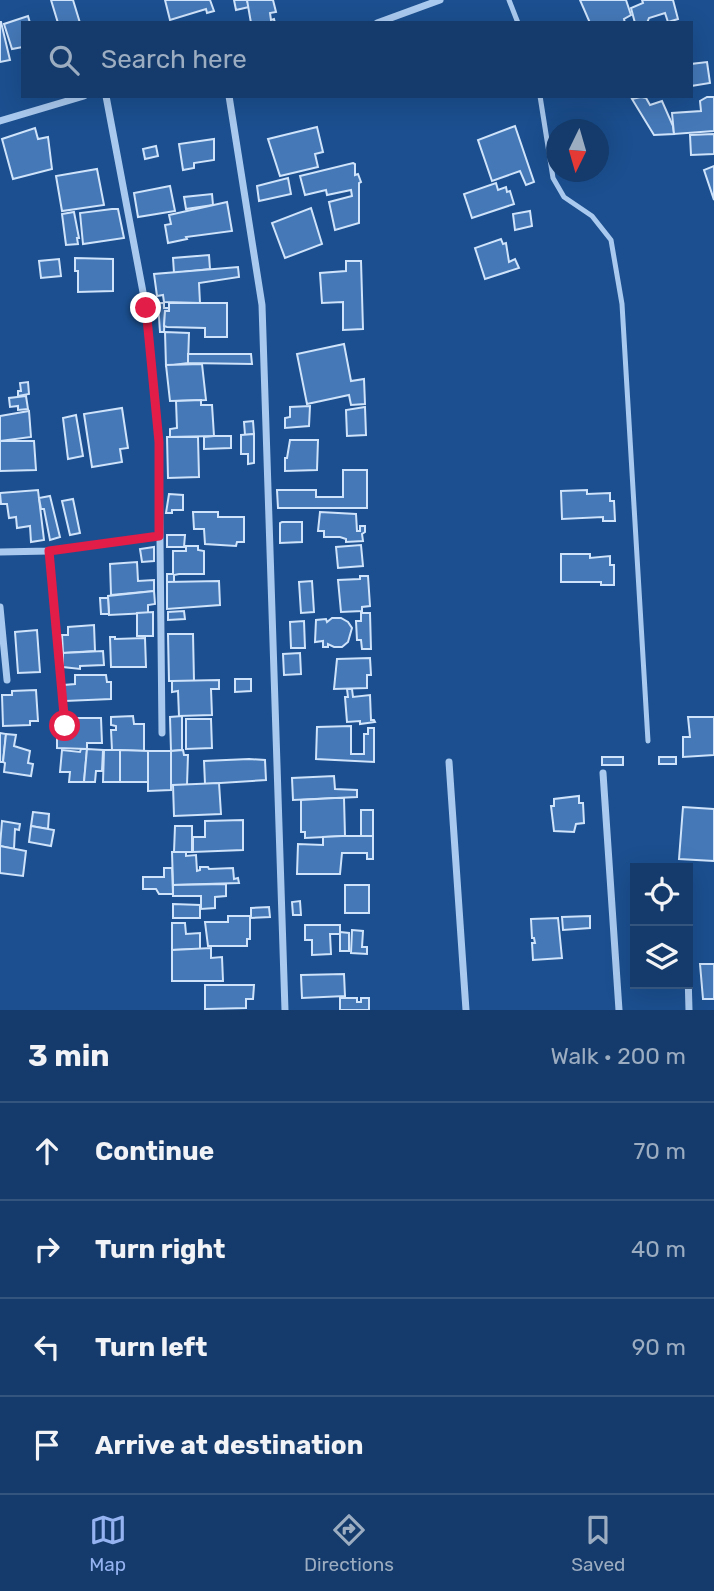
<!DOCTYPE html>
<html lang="en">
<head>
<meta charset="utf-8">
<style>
	body { margin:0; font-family:Rubik,sans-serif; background:#214673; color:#f1f3f6 }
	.controls { position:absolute; right:21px; bottom:21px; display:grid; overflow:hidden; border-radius:0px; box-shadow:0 7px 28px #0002 }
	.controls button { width:63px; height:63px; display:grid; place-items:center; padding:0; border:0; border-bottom:2px solid #33557e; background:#143b6b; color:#f1f3f6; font:35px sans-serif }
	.compass { position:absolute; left:546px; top:119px; width:63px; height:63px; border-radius:50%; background:#143b6b; box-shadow:0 7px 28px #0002; rotate:185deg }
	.stop { position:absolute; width:21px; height:21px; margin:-16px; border:5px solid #e11d48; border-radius:50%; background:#fff }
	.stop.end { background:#e11d48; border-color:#fff; box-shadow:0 2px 7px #0008 }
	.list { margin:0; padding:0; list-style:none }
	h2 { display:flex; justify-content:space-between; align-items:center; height:91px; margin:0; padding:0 28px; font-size:30px }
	h2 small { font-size:23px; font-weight:400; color:#9dadc1 }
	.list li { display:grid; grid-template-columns:46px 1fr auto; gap:21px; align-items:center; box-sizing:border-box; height:98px; padding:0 28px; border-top:2px solid #33557e }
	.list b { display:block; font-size:26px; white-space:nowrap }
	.list em { font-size:23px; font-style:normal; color:#9dadc1 }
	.icon { flex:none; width:38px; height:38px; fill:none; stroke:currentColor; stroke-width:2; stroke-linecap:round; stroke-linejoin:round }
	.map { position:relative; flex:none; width:714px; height:1010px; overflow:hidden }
	.search { position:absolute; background:#143b6b; box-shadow:0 7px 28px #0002; left:21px; right:21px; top:21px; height:77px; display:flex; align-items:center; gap:18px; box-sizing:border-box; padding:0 24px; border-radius:0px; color:#9dadc1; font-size:26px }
	.sheet { height:483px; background:#143b6b }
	nav { display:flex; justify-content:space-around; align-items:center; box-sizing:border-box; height:98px; border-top:2px solid #33557e; background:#143b6b; font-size:19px; color:#9dadc1 }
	nav a { display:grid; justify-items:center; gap:4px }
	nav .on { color:#95b2f1 }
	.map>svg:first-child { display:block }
	.building { fill:#4478b7; stroke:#cfe3fa; stroke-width:2 }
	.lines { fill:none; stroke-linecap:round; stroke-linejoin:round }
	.service { stroke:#a9c9ee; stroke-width:5 }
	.minor { stroke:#a9c9ee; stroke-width:7 }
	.route { stroke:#e11d48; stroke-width:9 }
</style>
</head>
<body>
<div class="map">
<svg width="714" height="1010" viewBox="0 0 714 1010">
	<rect width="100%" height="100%" fill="#1b4f8f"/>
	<g class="building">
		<polygon points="51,0 73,0 80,23 58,23"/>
		<polygon points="165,0 210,0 214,11 207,13 206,9 170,20"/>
		<polygon points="234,0 247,0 249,7 236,10"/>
		<polygon points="247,0 273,0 276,12 270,13 271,20 274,19 275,23 251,23"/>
		<polygon points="580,0 626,0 631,15 624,19 625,23 590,23"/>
		<polygon points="642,0 673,0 678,19 668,22 665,13 649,18 647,23 635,23 631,8 643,3"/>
		<polygon points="28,16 30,23 23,23 23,47 12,49 4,24"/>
		<polygon points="1,22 10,60 0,62 0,22"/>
		<polygon points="707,62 710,83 691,86 691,64"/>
		<polygon points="641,97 646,98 650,105 662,101 673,126 674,134 654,135 632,99"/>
		<polygon points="707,97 714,97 714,131 674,134 672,113 701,111 700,101"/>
		<polygon points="515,126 534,182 526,185 520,171 492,181 478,140"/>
		<polygon points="317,127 323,152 315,154 318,167 280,176 268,139"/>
		<polygon points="35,128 38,139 48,137 52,169 13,179 2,139"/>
		<polygon points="714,134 714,154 691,155 690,135"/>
		<polygon points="214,139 214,160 194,163 194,168 183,170 179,144"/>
		<polygon points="156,146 158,156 145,159 143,149"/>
		<polygon points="353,163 355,164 355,175 358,174 361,182 359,183 359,223 335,230 329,202 352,196 351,190 327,195 326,190 305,195 300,176"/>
		<polygon points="714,166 714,200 704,170"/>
		<polygon points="97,169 104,205 62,211 56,176"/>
		<polygon points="288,178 291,194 259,201 257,186"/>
		<polygon points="496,183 498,190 506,187 507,192 510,191 514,204 472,218 464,194"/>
		<polygon points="170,186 175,211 138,217 134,193"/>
		<polygon points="212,194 213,205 186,209 184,197"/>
		<polygon points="227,202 232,231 186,237 187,239 168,243 165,225 171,224 169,215"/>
		<polygon points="311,208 322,244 285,258 272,223"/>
		<polygon points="112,209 118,209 124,238 83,244 80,213"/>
		<polygon points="530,211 532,226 515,230 513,214"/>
		<polygon points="74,212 79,238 77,238 78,244 66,245 62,214"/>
		<polygon points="501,239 503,244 506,243 509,262 515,259 519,268 485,279 475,248"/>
		<polygon points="209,255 210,269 174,273 173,258"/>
		<polygon points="75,258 113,259 113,291 78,292 78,271 75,271"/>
		<polygon points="59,259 61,276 41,278 39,261"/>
		<polygon points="346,261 361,261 363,329 343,330 343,302 322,303 320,273 346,271"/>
		<polygon points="238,267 239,277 199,283 200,303 164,302 163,295 157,296 154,274"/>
		<polygon points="158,303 164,303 164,308 169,308 169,311 165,311 164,332 160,332"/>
		<polygon points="169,303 227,303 227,337 205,337 205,328 167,327 164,326 165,311 169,311"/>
		<polygon points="165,332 189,333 188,363 166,366"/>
		<polygon points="344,344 351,381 364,379 365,404 351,405 349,395 307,404 297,354"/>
		<polygon points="188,354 251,354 252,364 188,363"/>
		<polygon points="202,364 206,400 170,401 166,365"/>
		<polygon points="28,382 29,394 18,396 18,391 21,391 20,383"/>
		<polygon points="26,396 28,409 18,410 18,406 10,407 9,398"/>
		<polygon points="201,400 201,405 212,405 214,436 170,437 170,429 177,428 176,401"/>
		<polygon points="310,406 309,426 285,428 285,418 290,417 290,407"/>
		<polygon points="365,407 366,435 347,436 346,410"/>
		<polygon points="122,408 128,448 120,449 122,462 92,467 84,414"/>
		<polygon points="29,411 31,437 0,441 0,416"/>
		<polygon points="76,415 83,456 68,459 63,418"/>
		<polygon points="253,421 254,434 245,435 244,422"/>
		<polygon points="254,434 254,463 248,464 248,454 241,454 241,435"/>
		<polygon points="214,436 231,436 231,448 204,449 204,437"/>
		<polygon points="167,437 198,437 199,477 168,478"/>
		<polygon points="290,440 318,440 317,470 285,471 285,458 287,458"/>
		<polygon points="0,441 34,441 36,470 0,471"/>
		<polygon points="343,470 367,470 367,508 278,508 277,490 316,490 316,497 343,497"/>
		<polygon points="38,490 44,540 31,542 30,526 17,528 16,517 9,518 7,504 1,504 0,493"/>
		<polygon points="587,490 587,494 610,493 610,501 614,501 615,521 603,521 603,517 562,519 561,491"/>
		<polygon points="169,494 183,495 183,510 172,510 172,513 166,513"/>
		<polygon points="50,496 60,537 50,540 44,509 41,509 39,498"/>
		<polygon points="73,499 80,533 70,535 62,501"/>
		<polygon points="193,512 218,512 218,517 244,517 244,542 237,542 236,546 205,544 204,529 194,529"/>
		<polygon points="320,512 356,514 357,531 360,531 360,526 365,526 365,532 362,534 363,541 346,542 346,539 340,537 324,537 324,531 318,531"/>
		<polygon points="282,522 302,522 302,542 280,543 280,523"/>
		<polygon points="167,535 185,535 184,547 167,547"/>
		<polygon points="361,545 363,566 338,568 336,547"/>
		<polygon points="186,546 198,546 198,550 204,551 204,574 179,574 174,575 174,582 167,582 167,574 173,574 173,551 186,551"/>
		<polygon points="154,547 154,561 142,562 140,549"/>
		<polygon points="561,554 590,554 590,558 610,556 610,565 614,565 614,585 601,585 601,582 561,582"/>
		<polygon points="137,562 138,581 154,580 154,591 111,595 110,564"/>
		<polygon points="360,576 368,576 370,606 362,607 362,611 341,612 338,580 360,579"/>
		<polygon points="219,581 220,605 167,609 167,582"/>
		<polygon points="312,581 314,612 301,613 299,582"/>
		<polygon points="154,591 155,604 148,605 148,613 109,615 108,596"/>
		<polygon points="100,598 108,598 109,614 101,614"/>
		<polygon points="184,611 185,619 168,620 168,612"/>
		<polygon points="153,612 153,636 137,636 137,613"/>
		<polygon points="361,613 370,613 371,649 362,649 361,640 357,640 356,621 361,621"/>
		<polygon points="332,618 341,618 348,622 352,628 348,642 342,647 334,647 328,644 328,647 323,647 323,641 315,642 316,620 326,619 327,622"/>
		<polygon points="304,621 305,648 291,648 290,622"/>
		<polygon points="94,625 95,651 63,653 62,635 68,635 68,627"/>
		<polygon points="37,630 40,672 18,673 15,632"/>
		<polygon points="168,634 193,634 194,681 169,681"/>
		<polygon points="110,637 115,637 115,639 145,638 146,667 111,667"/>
		<polygon points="103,651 104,665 80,666 80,669 63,667 63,653"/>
		<polygon points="300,653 301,674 284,675 283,654"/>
		<polygon points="370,658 371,675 367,675 367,688 334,689 337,659"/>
		<polygon points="75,675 106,675 107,682 111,682 111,699 65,701 64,685 75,684"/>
		<polygon points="235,679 251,679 251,691 235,692"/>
		<polygon points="219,680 219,689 211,689 212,715 179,716 178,691 172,692 172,681"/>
		<polygon points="347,689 352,689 353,697 370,695 371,720 374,720 375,722 360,724 360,721 347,722 345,697 348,697"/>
		<polygon points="36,690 38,721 30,721 30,725 3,726 2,695 12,695 12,691"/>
		<polygon points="133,716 134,724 144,724 144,751 112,750 111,730 116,730 116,726 111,725 111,717"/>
		<polygon points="182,716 182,750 171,751 170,717"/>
		<polygon points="688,717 714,717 714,755 683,757 683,737 690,737"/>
		<polygon points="57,718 101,718 102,743 87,743 87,749 57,748"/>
		<polygon points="186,719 211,719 212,748 186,749"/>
		<polygon points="351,726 351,754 364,754 364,734 368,734 368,728 374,728 374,762 316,759 317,727"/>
		<polygon points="0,733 6,734 3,762 0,762"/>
		<polygon points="6,734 16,735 14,746 30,751 28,763 33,764 31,776 4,772 5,763 3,762"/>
		<polygon points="81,749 87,749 84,782 69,782 70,772 60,772 62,750 80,752"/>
		<polygon points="87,749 103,750 102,771 96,771 95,782 84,782"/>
		<polygon points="104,750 120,750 120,782 103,782"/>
		<polygon points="120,750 148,751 148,782 120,782"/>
		<polygon points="183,750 184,755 188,755 187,785 171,785 171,751"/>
		<polygon points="148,751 171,751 171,790 148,791"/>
		<rect x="602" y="757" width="21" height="8"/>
		<rect x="659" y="757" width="17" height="7"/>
		<polygon points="249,759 265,760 266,780 205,784 204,761"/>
		<polygon points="334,776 335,789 357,790 357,797 293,800 292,778"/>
		<polygon points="219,783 221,814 174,816 173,785"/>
		<polygon points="579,796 579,803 583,803 584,823 576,824 574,832 554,831 551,806 554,806 554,799"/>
		<polygon points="335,798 344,798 345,836 305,838 305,832 301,832 301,800"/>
		<polygon points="683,807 714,809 714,861 679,859"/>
		<rect x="361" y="810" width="12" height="26"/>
		<polygon points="33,812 49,814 48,829 31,826"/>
		<polygon points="243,820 243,850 193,852 193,837 205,837 205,821"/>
		<polygon points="2,821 20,824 19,830 15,829 14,849 0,846"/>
		<polygon points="31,826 54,830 51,846 29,842"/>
		<polygon points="175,826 192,826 192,852 174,852"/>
		<polygon points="342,836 373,836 373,859 367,859 367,853 342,853 340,874 297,874 298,844 323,845 323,837"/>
		<polygon points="0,846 26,851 23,876 0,873"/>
		<polygon points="172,852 186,852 186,856 196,855 197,871 200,870 200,867 208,867 209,869 233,868 234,879 238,878 239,883 173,885"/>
		<polygon points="164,868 172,868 173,894 159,894 156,889 143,889 143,877 164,877"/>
		<polygon points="226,884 226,896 215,897 215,908 201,909 201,896 173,896 173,885"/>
		<rect x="345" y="885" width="24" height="28"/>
		<polygon points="300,901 301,915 293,915 292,902"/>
		<polygon points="173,904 200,905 200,918 173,918"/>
		<polygon points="269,907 270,917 251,918 251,908"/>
		<polygon points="228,916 250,916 250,939 247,939 247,946 208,946 205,922 228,922"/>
		<polygon points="590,916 590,928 563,930 562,917"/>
		<polygon points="558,918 562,958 533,960 532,943 535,943 534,938 532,938 531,919"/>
		<polygon points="172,923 185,923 186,934 200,933 200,949 172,950"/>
		<polygon points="305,925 340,925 340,934 330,934 331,954 312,955 312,940 305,940"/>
		<polygon points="352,930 363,931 362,947 367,947 367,954 351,953"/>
		<polygon points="340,932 349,933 349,951 340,951"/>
		<polygon points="211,948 211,958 222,957 223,981 172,981 172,950"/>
		<polygon points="700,964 714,964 714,999 703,999"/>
		<polygon points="344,974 345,996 302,998 301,975"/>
		<polygon points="205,985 254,985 253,999 246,999 246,1008 205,1009"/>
		<polygon points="340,998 357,998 357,1002 361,1002 361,998 369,998 369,1010 340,1010"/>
	</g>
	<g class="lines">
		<g class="service">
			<polyline points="509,0 518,23"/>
			<polyline points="540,96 553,178 564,197 592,216 611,240 622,304 648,741"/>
		</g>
		<g class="minor">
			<polyline points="377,23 440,0"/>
			<polyline points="106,96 146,308 159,442 162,733"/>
			<polyline points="229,96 262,305 285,1010"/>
			<polyline points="0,121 84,96"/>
			<polyline points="49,551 65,726"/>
			<polyline points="0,552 49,551 159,536"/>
			<polyline points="0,607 7,680"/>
			<polyline points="449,762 466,1010"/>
			<polyline points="603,773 619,1010"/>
			<polyline points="688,973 689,1010"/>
		</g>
	</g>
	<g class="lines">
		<polyline class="route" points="65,726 49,551 159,536 159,442 146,308"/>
	</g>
</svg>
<div class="controls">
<button><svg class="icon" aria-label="locate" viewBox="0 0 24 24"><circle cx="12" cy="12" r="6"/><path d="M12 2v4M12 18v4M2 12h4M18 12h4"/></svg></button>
<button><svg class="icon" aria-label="layers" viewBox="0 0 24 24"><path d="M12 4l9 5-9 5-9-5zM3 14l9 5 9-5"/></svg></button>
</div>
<svg class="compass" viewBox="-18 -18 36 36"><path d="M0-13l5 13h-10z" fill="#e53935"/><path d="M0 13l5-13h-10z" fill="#9dadc1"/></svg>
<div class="stop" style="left:65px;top:726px"></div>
<div class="stop end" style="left:146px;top:308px"></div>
<div class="search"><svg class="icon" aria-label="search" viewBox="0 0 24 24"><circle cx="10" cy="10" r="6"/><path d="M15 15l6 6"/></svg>Search here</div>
</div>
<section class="sheet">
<h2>3 min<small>Walk · 200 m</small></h2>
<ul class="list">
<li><svg class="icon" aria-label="ahead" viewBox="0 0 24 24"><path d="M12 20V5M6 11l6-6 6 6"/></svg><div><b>Continue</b></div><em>70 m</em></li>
<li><svg class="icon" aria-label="right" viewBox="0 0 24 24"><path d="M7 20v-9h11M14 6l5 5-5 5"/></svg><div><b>Turn right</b></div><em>40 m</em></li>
<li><svg class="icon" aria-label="left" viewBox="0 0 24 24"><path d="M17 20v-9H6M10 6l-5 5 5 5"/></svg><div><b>Turn left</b></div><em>90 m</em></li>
<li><svg class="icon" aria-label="arrive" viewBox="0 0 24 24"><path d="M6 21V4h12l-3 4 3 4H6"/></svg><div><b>Arrive at destination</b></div></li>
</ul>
</section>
<nav>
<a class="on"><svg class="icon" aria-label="map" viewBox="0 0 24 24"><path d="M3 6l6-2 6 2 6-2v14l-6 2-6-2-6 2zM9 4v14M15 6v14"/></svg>Map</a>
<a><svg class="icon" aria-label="directions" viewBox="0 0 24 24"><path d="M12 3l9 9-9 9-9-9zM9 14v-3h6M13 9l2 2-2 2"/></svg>Directions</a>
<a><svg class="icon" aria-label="saved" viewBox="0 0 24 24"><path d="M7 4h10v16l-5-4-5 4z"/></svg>Saved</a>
</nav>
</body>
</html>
